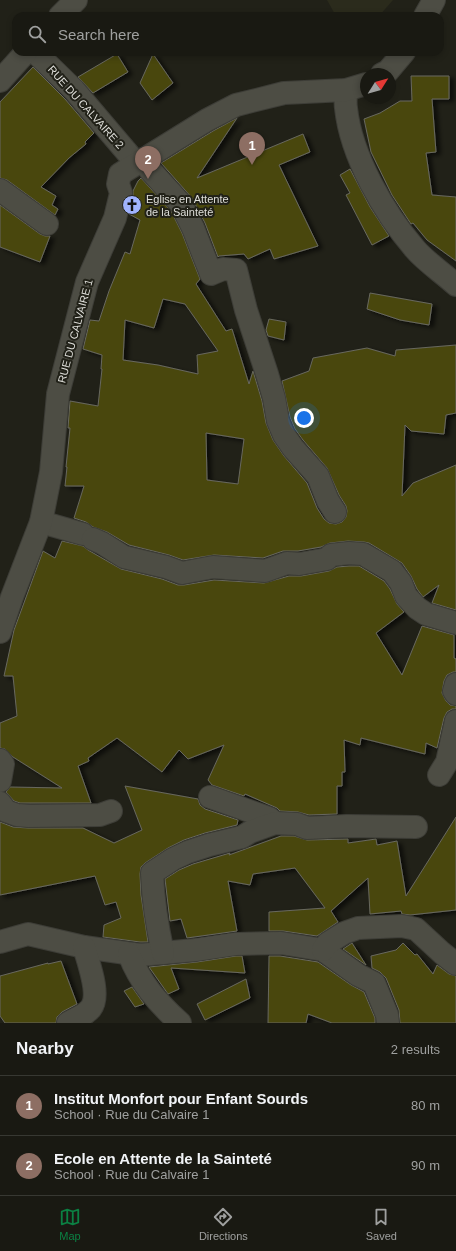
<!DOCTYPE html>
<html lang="en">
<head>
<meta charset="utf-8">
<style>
	body { margin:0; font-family:Helvetica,sans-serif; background:#262620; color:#f1f3f6 }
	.compass { position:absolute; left:360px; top:68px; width:36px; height:36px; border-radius:50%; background:#191912; box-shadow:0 2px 6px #0003; rotate:53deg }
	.you { position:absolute; left:304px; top:418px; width:14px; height:14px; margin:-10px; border:3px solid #fff; border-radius:50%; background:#1a73e8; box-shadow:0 0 0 6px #1a73e833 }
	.badge { display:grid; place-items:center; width:26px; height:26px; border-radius:50%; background:#0b8043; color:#fff; font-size:13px; font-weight:700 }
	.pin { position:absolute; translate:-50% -33px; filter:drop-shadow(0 1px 2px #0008) }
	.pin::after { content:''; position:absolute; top:21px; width:14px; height:12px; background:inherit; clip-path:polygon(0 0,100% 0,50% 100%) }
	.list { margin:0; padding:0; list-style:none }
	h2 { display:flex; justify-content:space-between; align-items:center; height:52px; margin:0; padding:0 16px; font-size:17px }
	h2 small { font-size:13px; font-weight:400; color:#9fa09f }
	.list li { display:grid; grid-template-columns:26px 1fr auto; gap:12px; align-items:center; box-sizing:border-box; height:60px; padding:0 16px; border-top:1px solid #373832 }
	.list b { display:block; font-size:15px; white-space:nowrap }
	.list p { margin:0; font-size:13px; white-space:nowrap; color:#9fa09f }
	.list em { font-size:13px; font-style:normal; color:#9fa09f }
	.icon { flex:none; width:22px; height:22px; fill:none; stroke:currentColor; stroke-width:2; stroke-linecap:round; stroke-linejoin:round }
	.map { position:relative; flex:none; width:456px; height:1023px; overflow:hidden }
	.search { position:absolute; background:#191912; box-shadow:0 2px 6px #0003; left:12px; right:12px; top:12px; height:44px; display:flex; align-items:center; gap:10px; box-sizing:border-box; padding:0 14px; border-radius:12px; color:#9fa09f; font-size:15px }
	.sheet { height:172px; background:#191912 }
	nav { display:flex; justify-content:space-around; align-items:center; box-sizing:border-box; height:56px; border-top:1px solid #373832; background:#191912; font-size:11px; color:#9fa09f }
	nav a { display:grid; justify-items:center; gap:2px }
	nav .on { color:#0b8043 }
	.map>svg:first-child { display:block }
	.built { fill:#2b2b1c }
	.building { fill:#494711; stroke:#68685e; fill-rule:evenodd; filter:url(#shadow) }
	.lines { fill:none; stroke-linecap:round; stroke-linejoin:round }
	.minor-casing { stroke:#3d3d37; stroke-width:24 }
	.minor { stroke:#4d4d44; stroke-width:22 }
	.labels { text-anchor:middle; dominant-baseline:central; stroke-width:4; stroke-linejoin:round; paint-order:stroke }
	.street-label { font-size:11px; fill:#deded9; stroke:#212118 }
	.poi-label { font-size:11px; fill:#deded9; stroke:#212118; text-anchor:start }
</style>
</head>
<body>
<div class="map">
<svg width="456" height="1023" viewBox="0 0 456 1023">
	<defs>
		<filter id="shadow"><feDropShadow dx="4.5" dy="2.5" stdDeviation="2" flood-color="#0009"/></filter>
	</defs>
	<rect width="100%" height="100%" fill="#212118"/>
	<polygon class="built" points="327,0 393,0 379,16 336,16"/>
	<g class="building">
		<polygon points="117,54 128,72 93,93 78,77"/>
		<polygon points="153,54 173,83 152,100 140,83"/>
		<polygon points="33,67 65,99 94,133 85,142 86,144 69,158 41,187 56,196 52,205 58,209 55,215 7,180 0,178 0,102"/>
		<polygon points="411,76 449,76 449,99 432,99 436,152 426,153 432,195 456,197 456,261 427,240 413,223 411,224 392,195 371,152 364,119 380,113 400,101 412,101"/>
		<polygon points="237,118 197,178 303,134 310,152 279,165 318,246 274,259 270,249 248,259 244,254 219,256 218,257 205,223 192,198 161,163 213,131"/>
		<polygon points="350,169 370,207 389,236 372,245 346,195 350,193 340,175"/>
		<path d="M 141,178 L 171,211 L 182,233 L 200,279 L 196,284 L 226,331 L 232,329 L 249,384 L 253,371 L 262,401 L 266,423 L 273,440 L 284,456 L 307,483 L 317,508 L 324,519 L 329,523 L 336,524 L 342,522 L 346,517 L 347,511 L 346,506 L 339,495 L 327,468 L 303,440 L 295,429 L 290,417 L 282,381 L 309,371 L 313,358 L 367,348 L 395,356 L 396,350 L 456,345 L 456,413 L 446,415 L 444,434 L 411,431 L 405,425 L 402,496 L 413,483 L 456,465 L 456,610 L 432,603 L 439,585 L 423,597 L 417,589 L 411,576 L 402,563 L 369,543 L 364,542 L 348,541 L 330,543 L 321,547 L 298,551 L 283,551 L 263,558 L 214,555 L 183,560 L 169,555 L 129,545 L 107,532 L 93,527 L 86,522 L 74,518 L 84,486 L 65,486 L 67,467 L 66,467 L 70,428 L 68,428 L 70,401 L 98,406 L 102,369 L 101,369 L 102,355 L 83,349 L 84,345 L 90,320 L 99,321 L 109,291 L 125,252 L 130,254 L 140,220 L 129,214 L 133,196 L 133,191 L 138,181 ZM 163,299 L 185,304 L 218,351 L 197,355 L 198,374 L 158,365 L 123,360 L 125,320 L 154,328 ZM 206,433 L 244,439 L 238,484 L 207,480 Z"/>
		<polygon points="0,205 40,234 45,236 50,236 40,262 0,247"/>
		<polygon points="370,293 432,304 429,325 400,320 367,309"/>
		<polygon points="269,319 286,322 284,340 268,336 266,330"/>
		<polygon points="62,541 83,546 88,550 121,569 162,579 178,585 184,585 214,580 264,583 289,576 301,576 329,571 337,567 349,566 359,566 384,581 390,589 397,604 404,612 376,633 402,675 422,626 454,635 454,658 456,659 456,672 453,672 447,675 444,681 442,693 446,701 450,705 456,706 456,709 452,709 447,712 444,718 437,748 426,743 425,754 361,738 360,745 344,740 345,772 342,772 342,786 337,786 337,814 309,815 298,812 280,811 277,808 245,794 244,796 212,785 208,780 224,745 188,759 179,750 162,772 117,738 88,758 89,761 78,766 91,803 20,803 14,801 6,792 10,787 62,788 13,757 5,749 0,748 0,723 17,716 13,676 4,676 14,630 43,551 55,558"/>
		<polygon points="125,786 198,799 200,805 205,809 238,820 237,825 205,833 184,840 168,848 145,863 141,867 140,874 141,895 148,942 140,942 103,937 104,925 121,918 116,902 105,905 95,876 0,895 0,822 13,827 28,828 83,828 114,843 142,830"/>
		<polygon points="456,817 456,910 410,915 402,914 401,911 370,914 368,878 331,911 338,922 317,936 283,931 269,931 269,912 325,908 295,868 253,874 250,885 228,881 237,931 187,938 181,919 170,921 165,879 179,870 193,864 230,853 229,855 281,836 294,836 307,840 348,839 348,843 376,839 377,845 397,841 406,896"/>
		<polygon points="352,943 366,965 343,949"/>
		<polygon points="403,943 415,955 417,954 433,974 437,965 449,974 456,976 456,1023 400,1023 399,1010 386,978 380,972 372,968 371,956 396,950"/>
		<polygon points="236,956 242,956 245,973 171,968 179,989 168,994 149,967 197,962"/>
		<polygon points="269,956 280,956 318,962 351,985 364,992 375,1018 375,1023 332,1023 308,1014 306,1023 268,1023"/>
		<polygon points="61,961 77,1004 62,1012 57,1017 56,1023 5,1023 0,1016 0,976 48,963 48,964"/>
		<polygon points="246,979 250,998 205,1020 197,1004"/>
		<polygon points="132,987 144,1004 135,1007 124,991"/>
	</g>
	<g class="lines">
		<defs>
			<g id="minor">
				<polyline points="60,16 76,0"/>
				<polyline points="425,16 434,0"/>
				<polyline points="35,52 74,90 136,163"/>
				<polyline points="382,74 388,71 404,52"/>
				<polyline points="0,81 26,52"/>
				<path d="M 346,90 C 346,96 345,103 346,108 C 351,156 384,213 415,249 C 426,262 443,273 456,285"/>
				<polyline points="143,159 150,170 181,204 193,228 211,274 223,269 236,270 246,310 267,374 274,398 278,421 284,435 293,448 318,476 328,501 335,512"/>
				<polyline points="0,190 47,224"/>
				<polyline points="41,522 83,534"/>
				<polyline points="93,539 102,543 124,557 166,567 182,573 213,567 265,571 287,563 299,564 327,559 331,555 349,553 363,554 392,571 401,583 406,596 417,608 426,614 456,623"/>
				<polyline points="0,632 12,597 41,522 51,472 58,394 87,282 115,218 121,193 118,184 120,174 207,120 236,105 284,93 346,90 366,84"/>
				<polyline points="456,684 454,691 456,694"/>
				<polyline points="0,760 3,764 0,781"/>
				<polyline points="439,775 447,762 456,721"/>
				<polyline points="210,797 269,818 275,823"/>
				<polyline points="0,803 6,811 17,815 29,816 100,815 111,811"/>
				<polyline points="0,942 28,934 84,947 140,955 195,950 235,944 281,943 323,950 358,975 374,983 387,1015 388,1023"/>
				<polyline points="323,950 328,943 344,933 358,928 402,926 416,929 442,953 456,964"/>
				<path d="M 163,953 C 157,926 153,901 152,873 L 173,859 L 188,852 L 209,845 L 242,837 L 250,832 L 275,823 L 297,824 L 307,828 L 347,826 L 416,827"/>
				<path d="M 129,954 C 140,983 158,1003 180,1023"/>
				<path d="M 68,1023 C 75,1019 86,1015 91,1008 C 101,995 88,962 84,947"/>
			</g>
		</defs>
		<use href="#minor" class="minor-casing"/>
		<use href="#minor" class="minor"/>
	</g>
	<defs>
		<symbol id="church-disc" viewBox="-11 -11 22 22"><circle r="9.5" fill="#a0b3fd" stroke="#212118"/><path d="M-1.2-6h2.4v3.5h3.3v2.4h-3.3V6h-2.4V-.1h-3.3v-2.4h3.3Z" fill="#111"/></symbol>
	</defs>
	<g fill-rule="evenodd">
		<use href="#church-disc" x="121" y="194" width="22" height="22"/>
	</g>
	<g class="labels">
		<g class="street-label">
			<text transform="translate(86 107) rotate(48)">RUE DU CALVAIRE 2</text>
			<text transform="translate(75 331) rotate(-75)">RUE DU CALVAIRE 1</text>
		</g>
		<g class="poi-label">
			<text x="146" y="199">Eglise en Attente<tspan x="146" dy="13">de la Sainteté</tspan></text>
		</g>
	</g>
</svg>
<svg class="compass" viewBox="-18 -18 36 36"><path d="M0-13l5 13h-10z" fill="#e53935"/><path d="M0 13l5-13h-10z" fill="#9fa09f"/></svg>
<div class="you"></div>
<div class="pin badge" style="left:252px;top:165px;background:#8d6e63">1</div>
<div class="pin badge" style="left:148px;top:179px;background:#8d6e63">2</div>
<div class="search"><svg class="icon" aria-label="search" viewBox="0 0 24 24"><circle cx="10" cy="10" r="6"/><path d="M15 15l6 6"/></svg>Search here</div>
</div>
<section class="sheet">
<h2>Nearby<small>2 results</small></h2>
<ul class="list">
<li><span class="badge" style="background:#8d6e63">1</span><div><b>Institut Monfort pour Enfant Sourds</b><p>School · Rue du Calvaire 1</p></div><em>80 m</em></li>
<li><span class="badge" style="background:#8d6e63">2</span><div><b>Ecole en Attente de la Sainteté</b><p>School · Rue du Calvaire 1</p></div><em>90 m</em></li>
</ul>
</section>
<nav>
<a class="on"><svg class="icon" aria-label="map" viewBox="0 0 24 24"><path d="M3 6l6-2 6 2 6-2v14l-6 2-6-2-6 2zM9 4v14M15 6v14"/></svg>Map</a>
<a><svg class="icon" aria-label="directions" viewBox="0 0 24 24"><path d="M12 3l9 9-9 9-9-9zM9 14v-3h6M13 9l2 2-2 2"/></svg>Directions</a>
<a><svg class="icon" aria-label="saved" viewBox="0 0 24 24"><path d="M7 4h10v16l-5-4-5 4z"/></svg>Saved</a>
</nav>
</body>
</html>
